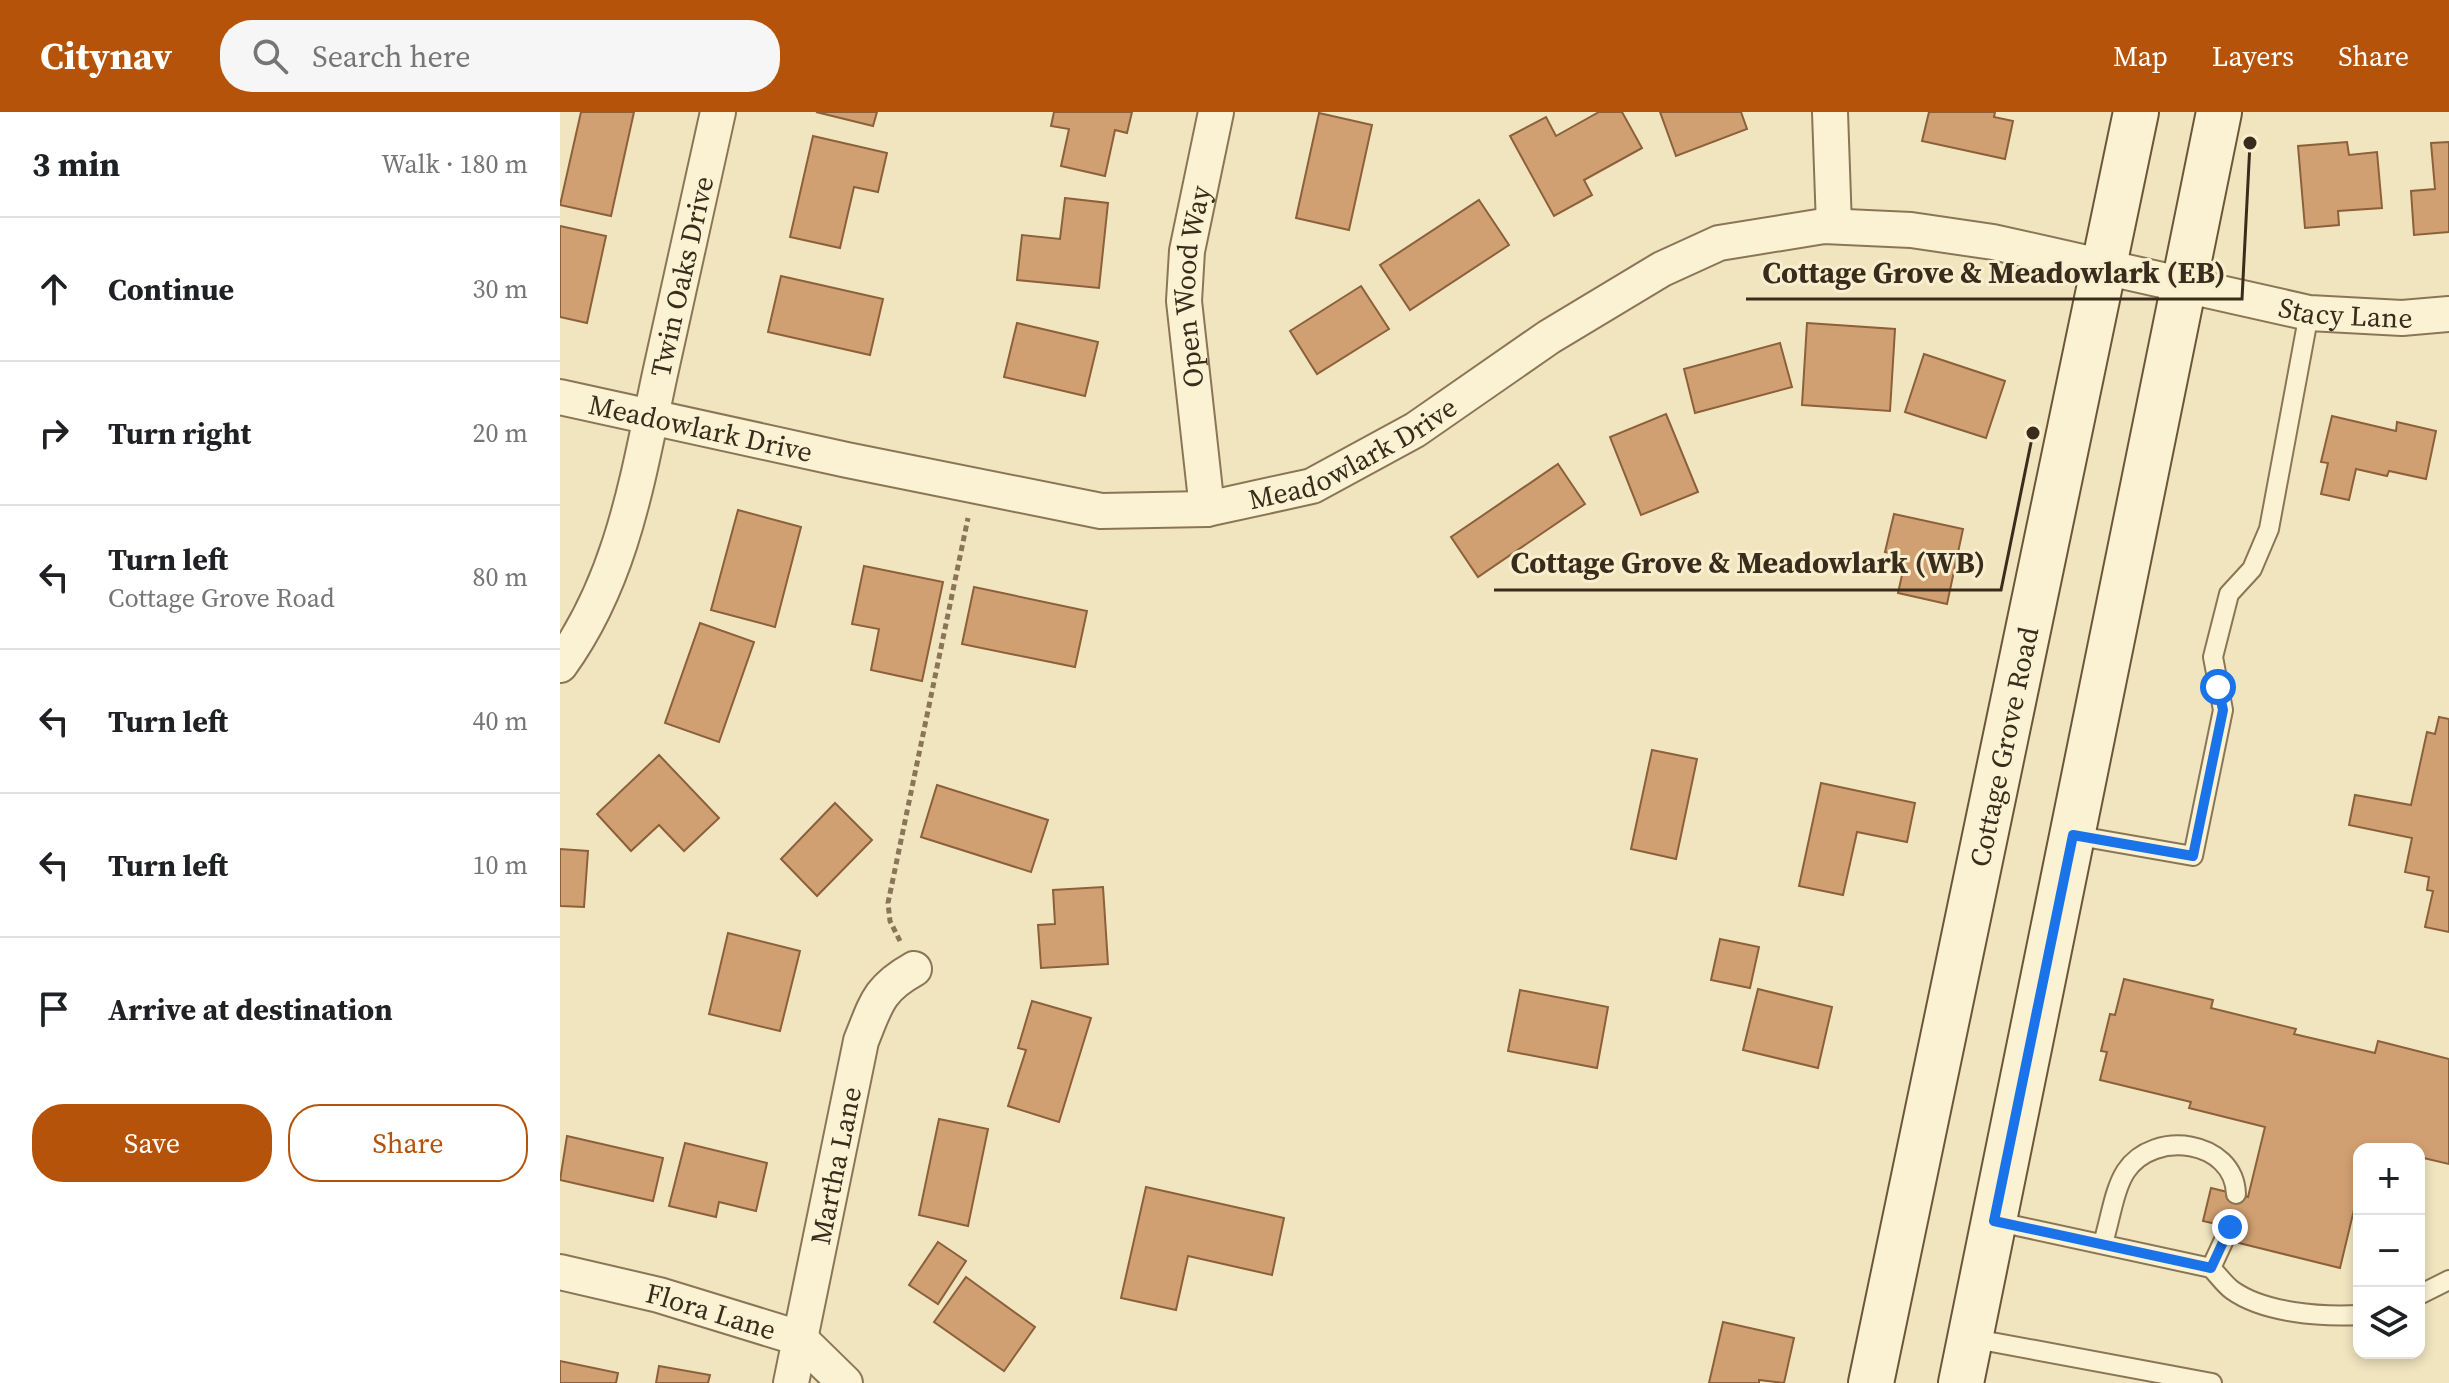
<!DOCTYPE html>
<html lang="en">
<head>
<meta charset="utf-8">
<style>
	body { margin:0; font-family:"Source Serif 4",serif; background:#f6f6f6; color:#202124 }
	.controls { position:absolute; right:24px; bottom:24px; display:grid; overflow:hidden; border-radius:16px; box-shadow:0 4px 12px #0003 }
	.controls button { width:72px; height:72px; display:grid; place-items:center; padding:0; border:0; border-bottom:2px solid #e0e0e0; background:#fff; color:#202124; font:40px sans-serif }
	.stop { position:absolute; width:24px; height:24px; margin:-18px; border:6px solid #1a73e8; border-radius:50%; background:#fff }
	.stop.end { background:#1a73e8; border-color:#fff; box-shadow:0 2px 8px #0008 }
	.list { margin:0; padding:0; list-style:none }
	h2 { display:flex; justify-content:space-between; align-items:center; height:104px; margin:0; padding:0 32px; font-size:34px }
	h2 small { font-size:26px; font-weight:400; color:#757577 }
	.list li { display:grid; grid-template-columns:52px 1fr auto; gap:24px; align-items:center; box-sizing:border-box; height:144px; padding:0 32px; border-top:2px solid #e0e0e0 }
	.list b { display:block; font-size:30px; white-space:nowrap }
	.list p { margin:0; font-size:26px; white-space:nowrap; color:#757577 }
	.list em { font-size:26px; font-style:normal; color:#757577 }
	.actions { display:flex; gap:16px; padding:24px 32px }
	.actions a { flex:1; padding:18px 0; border:2px solid #b45309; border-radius:32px; text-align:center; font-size:28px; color:#b45309 }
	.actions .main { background:#b45309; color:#fff }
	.icon { flex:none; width:44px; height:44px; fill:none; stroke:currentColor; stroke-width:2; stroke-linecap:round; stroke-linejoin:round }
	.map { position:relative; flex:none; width:1889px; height:1271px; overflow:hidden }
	header { display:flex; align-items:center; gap:48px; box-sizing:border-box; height:112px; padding:0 40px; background:#b45309; color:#fff }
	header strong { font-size:38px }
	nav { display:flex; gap:44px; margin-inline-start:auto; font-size:28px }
	.search { width:560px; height:72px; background:#f6f6f6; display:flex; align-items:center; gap:20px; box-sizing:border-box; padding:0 28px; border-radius:32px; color:#757577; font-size:30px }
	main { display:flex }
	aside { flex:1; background:#fff }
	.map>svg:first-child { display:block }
	.building { fill:#d1a072; stroke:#8b603a; stroke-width:2 }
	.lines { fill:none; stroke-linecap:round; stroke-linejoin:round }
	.service-casing { stroke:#8a7656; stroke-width:22 }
	.minor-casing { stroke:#8a7656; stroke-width:38 }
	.secondary-casing { stroke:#6c5639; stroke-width:48 }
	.path { stroke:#8a7656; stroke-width:5; stroke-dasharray:6 4; stroke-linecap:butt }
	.service { stroke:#fbf2d3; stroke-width:18 }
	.minor { stroke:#fbf2d3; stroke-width:34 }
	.secondary { stroke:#fbf2d3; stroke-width:44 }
	.route { stroke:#1a73e8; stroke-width:10 }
	.labels { text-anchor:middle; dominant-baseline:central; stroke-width:6; stroke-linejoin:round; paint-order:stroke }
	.street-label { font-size:28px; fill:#392c1c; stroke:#f8efcf }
	.leader { fill:none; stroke:#392c1c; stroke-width:3 }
	.callout-dot { fill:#392c1c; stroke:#f8efcf; stroke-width:3 }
	.callout-label { font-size:30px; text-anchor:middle; font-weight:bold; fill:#392c1c; stroke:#f8efcf; stroke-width:6; stroke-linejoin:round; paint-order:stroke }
</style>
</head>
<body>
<header>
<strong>Citynav</strong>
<div class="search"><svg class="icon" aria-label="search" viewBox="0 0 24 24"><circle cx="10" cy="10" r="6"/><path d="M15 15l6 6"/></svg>Search here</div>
<nav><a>Map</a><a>Layers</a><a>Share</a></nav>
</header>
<main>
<aside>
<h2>3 min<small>Walk · 180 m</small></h2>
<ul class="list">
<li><svg class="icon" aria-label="ahead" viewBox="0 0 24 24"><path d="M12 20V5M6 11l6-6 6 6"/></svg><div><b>Continue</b></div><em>30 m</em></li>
<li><svg class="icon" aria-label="right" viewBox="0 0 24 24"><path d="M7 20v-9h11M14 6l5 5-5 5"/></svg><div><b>Turn right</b></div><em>20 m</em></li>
<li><svg class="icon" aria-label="left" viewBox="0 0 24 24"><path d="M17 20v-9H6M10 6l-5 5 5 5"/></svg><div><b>Turn left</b><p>Cottage Grove Road</p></div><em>80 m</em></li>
<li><svg class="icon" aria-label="left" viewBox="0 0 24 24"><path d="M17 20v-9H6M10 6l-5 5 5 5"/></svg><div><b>Turn left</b></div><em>40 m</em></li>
<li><svg class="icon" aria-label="left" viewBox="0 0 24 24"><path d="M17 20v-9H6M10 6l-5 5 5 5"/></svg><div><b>Turn left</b></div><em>10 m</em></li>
<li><svg class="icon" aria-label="arrive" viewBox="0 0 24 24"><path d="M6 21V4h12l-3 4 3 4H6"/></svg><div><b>Arrive at destination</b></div></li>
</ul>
<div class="actions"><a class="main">Save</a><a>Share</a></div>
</aside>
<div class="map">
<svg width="1889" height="1271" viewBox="0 0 1889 1271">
	<rect width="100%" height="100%" fill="#f1e5bf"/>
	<g class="building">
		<polygon points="21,0 74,0 51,104 0,93"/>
		<polygon points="256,0 317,0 313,14"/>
		<polygon points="494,0 572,0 567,21 555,18 545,64 501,54 509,17 491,14"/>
		<polygon points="1039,0 1062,0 1082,36 1024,68 1032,83 994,104 950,24 986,5 996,24"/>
		<polygon points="1100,0 1181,0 1187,17 1116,44"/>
		<polygon points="1369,0 1435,0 1434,5 1453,9 1445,47 1362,29"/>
		<polygon points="759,1 812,13 789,118 736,106"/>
		<polygon points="253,24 327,41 318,80 294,75 280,136 230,125"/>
		<polygon points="1787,30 1789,43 1817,40 1822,96 1778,99 1779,113 1745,116 1738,34"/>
		<polygon points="1889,30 1889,120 1854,123 1851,79 1875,77 1871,31"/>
		<polygon points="505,86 548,91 539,176 457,168 462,123 500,127"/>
		<polygon points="919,88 949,133 850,198 820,153"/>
		<polygon points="0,114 46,124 27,211 0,205"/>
		<polygon points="221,164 323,187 310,243 208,220"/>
		<polygon points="801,174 829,217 757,262 730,219"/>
		<polygon points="457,211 538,230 525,284 444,265"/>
		<polygon points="1247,211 1335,217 1330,299 1242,293"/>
		<polygon points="1220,231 1232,275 1135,301 1124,257"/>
		<polygon points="1364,242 1445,269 1426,326 1345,300"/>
		<polygon points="1106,302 1138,380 1081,403 1050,325"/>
		<polygon points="1772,304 1836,319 1837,310 1876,319 1866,367 1829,359 1827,364 1796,357 1789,388 1761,382 1768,351 1761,350"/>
		<polygon points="998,352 1025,392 918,465 891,425"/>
		<polygon points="178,398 241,415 215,515 151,498"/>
		<polygon points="1334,402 1403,417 1387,492 1338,481 1346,445 1325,440"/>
		<polygon points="304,454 383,470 362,569 311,558 319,517 292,512"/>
		<polygon points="414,475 527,499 515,555 402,532"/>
		<polygon points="140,511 194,530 159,630 105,611"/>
		<polygon points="1879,605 1889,607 1889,820 1865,815 1873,779 1867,778 1869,765 1845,760 1852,726 1789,713 1795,683 1851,693 1867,620 1875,622"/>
		<polygon points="1092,638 1137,647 1116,747 1071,737"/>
		<polygon points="99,643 159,706 124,739 99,713 71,739 37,702"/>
		<polygon points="1261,671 1355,691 1347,730 1297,720 1283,783 1239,774"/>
		<polygon points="377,673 488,708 471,760 361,725"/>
		<polygon points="275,691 312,728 257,784 221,747"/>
		<polygon points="0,737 28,739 24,795 0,794"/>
		<polygon points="543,775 548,852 481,856 478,813 495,812 493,778"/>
		<polygon points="168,821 240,839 220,919 149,902"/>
		<polygon points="1160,827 1199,835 1190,876 1151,868"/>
		<polygon points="1564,867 1653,888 1651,896 1736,917 1734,922 1815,941 1818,929 1889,947 1889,1052 1859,1045 1859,1037 1810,1033 1809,1037 1799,1037 1799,1077 1780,1156 1679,1131 1682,1118 1643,1109 1651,1076 1688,1085 1705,1015 1629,996 1631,990 1540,968 1547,940 1541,939 1550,902 1555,903"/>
		<polygon points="1198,877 1272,895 1258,956 1183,938"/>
		<polygon points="960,878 1048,895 1037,956 948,939"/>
		<polygon points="472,889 531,906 499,1010 448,994 466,938 458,936"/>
		<polygon points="379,1007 428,1017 408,1114 359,1103"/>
		<polygon points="7,1024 103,1046 93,1089 0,1068"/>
		<polygon points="125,1031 207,1051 196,1099 159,1090 156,1105 109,1094"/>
		<polygon points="586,1075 724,1106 712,1163 628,1144 616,1198 561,1186"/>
		<polygon points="378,1130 406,1149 378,1192 349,1173"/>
		<polygon points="406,1165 475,1215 444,1259 374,1210"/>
		<polygon points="1163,1210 1234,1226 1224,1271 1199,1268 1199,1271 1149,1271"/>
		<polygon points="0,1249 58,1261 56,1271 0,1271"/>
		<polygon points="99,1254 150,1263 148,1271 96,1271"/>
	</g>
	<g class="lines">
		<defs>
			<g id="service">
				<polyline points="1513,723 1633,744 1663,598 1653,545 1669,482 1692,457 1709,417 1749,201"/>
				<path d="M 1434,1109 L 1651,1156 C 1658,1163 1665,1173 1672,1178 C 1704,1201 1761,1205 1799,1203"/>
				<path d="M 1543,1131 C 1550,1109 1554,1077 1566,1059 C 1594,1017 1674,1028 1676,1082"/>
				<polyline points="1651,1156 1670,1115"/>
				<polyline points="1859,1183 1889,1168"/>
				<polyline points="1410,1226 1652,1271"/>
			</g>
			<g id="minor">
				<polyline points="1270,0 1274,114"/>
				<path id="s1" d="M 0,285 L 287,348 L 541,399 L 647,397 L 752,374 L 855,318 L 989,225 L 1102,157 L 1159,131 L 1264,114 L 1351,118 L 1433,130 L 1749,201 L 1842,206 L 1889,202"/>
				<path id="s2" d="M 647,397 L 624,189 L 627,139 L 656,0"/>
				<path id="s3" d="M 0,553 C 63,466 78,364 100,262 C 119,175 139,87 158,0"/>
				<path id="s4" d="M 0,1160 L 99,1183 L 239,1226 L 285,1271"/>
				<path id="s5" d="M 231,1271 L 301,929 C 316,892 318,877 354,857"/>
			</g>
			<g id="secondary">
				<path id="s6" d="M 1311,1271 L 1576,0"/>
				<polyline points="1401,1271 1659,0"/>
			</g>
		</defs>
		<use href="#service" class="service-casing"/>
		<use href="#minor" class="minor-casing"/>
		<use href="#secondary" class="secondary-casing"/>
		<polyline class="path" points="340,829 330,809 328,791 408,406"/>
		<use href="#service" class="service"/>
		<use href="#minor" class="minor"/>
		<use href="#secondary" class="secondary"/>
	</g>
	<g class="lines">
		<polyline class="route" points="1658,575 1663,598 1633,744 1513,723 1434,1109 1651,1156 1670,1115"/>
	</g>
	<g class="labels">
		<g class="street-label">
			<text stroke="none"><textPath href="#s3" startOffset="410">Twin Oaks Drive</textPath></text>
			<text stroke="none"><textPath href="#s2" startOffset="224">Open Wood Way</textPath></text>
			<text stroke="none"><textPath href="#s1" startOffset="1878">Stacy Lane</textPath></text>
			<text stroke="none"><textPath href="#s1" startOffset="144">Meadowlark Drive</textPath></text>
			<text stroke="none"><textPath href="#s1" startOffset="816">Meadowlark Drive</textPath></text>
			<text stroke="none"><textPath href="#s6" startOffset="650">Cottage Grove Road</textPath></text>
			<text stroke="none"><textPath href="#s5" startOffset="222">Martha Lane</textPath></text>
			<text stroke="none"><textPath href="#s4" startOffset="156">Flora Lane</textPath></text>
		</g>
	</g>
	<path class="leader" d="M1690 31L1682 187H1186M1473 321L1441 478H934"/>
	<g class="callout-dot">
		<circle cx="1690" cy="31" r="8"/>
		<circle cx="1473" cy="321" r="8"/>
	</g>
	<g class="callout-label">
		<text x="1434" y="171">Cottage Grove &amp; Meadowlark (EB)</text>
		<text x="1188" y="461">Cottage Grove &amp; Meadowlark (WB)</text>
	</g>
</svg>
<div class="controls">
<button>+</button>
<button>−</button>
<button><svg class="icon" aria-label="layers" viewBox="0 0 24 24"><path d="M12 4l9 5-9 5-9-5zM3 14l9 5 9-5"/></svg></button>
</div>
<div class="stop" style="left:1658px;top:575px"></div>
<div class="stop end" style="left:1670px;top:1115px"></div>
</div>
</main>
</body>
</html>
